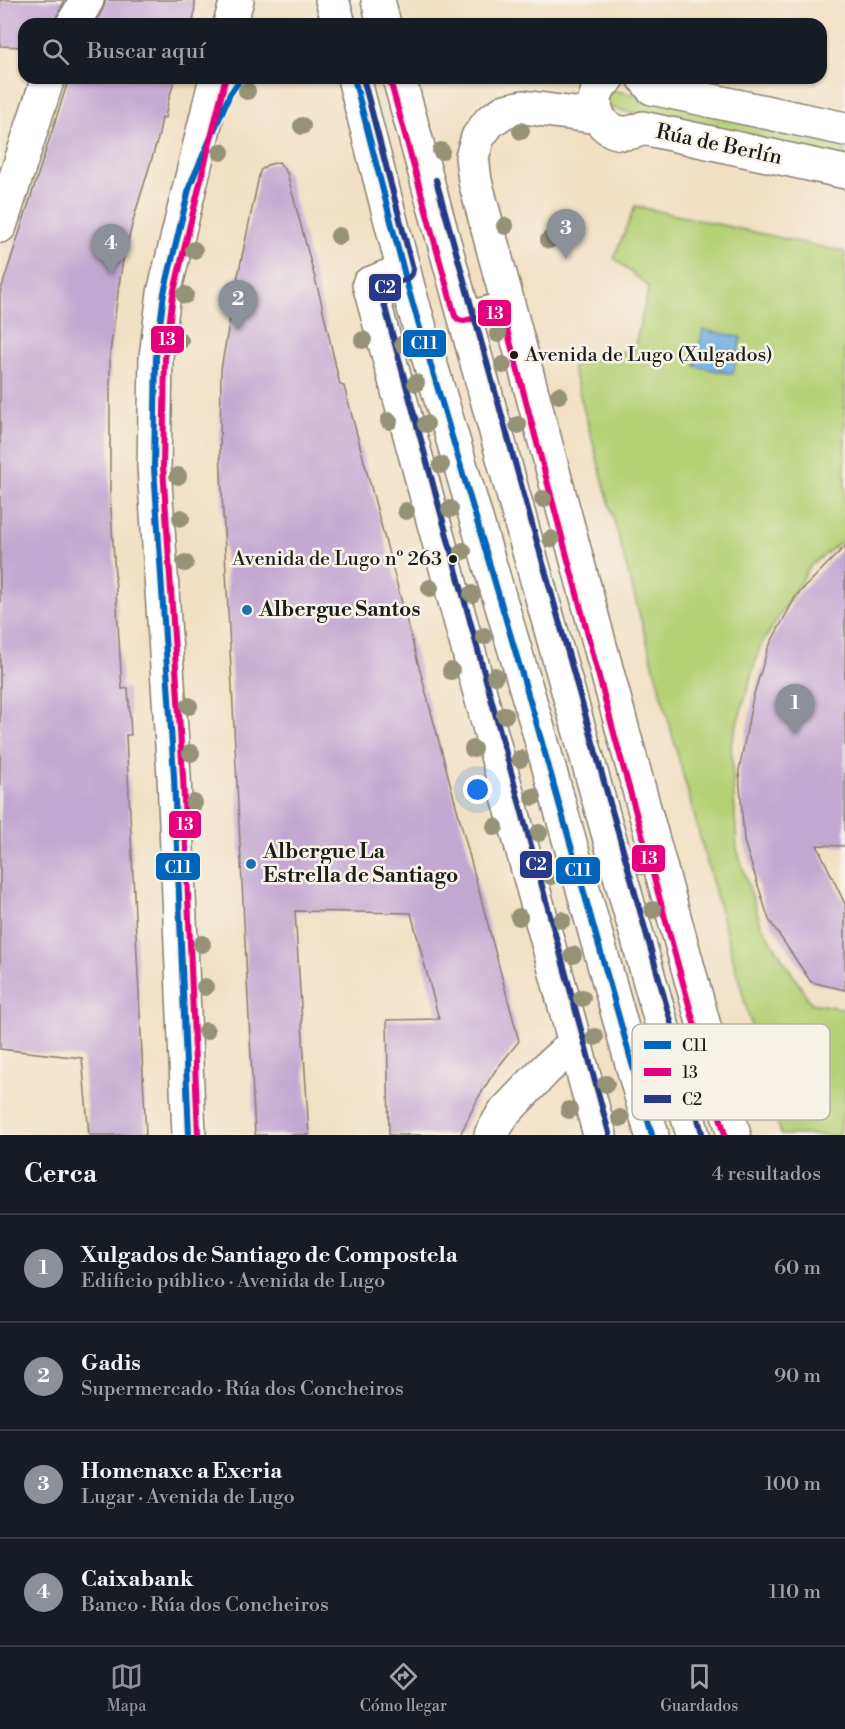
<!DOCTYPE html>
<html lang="es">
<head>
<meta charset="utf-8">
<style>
	body { margin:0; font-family:"Libre Bodoni",serif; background:#242831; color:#f1f3f6 }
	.you { position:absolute; left:478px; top:790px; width:21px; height:21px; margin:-15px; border:4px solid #fff; border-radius:50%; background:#1a73e8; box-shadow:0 0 0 9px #1a73e833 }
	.badge { display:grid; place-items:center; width:39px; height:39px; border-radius:50%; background:#8c9099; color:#fff; font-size:20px; font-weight:700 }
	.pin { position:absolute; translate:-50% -50px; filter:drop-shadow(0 2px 3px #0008) }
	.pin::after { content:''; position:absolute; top:32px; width:21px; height:18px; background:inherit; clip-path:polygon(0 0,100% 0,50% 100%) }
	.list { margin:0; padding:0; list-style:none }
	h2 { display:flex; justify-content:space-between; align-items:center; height:78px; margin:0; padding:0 24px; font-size:26px }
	h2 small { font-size:20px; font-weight:400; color:#9ea1a6 }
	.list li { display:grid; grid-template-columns:39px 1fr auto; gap:18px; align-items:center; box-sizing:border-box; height:108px; padding:0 24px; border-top:2px solid #363941 }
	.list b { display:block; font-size:22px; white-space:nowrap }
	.list p { margin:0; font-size:20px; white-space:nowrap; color:#9ea1a6 }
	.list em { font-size:20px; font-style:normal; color:#9ea1a6 }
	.icon { flex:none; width:33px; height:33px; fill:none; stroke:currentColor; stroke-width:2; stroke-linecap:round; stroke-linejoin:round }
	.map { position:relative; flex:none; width:845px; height:1135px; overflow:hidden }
	.search { position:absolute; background:#171b24; box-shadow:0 2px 4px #0004; left:18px; right:18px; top:18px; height:66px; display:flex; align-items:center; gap:15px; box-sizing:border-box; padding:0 21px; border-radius:18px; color:#9ea1a6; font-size:22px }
	.sheet { height:510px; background:#171b24 }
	nav { display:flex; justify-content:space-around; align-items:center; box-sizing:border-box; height:84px; border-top:2px solid #363941; background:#171b24; font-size:16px; color:#9ea1a6 }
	nav a { display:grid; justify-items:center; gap:3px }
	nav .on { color:#8c9099 }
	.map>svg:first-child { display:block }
	.green { fill:#b5d075; stroke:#687648; stroke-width:1.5 }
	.water { fill:#74b0e5; stroke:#486680; stroke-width:1.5 }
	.building { fill:#c2a7d2 }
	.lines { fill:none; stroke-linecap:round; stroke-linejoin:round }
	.lane-casing { stroke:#867e70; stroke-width:21 }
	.street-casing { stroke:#867e70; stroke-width:36 }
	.primary-casing { stroke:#867e70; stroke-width:36 }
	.lane { stroke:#fff; stroke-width:18 }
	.street { stroke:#fff; stroke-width:33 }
	.primary { stroke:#fff; stroke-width:33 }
	.bus-1-casing { stroke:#f7f3e8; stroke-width:10 }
	.bus-2-casing { stroke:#f7f3e8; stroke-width:10 }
	.bus-3-casing { stroke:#f7f3e8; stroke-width:10 }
	.bus-1 { stroke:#0065bd; stroke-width:6 }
	.bus-2 { stroke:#e5007d; stroke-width:6 }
	.bus-3 { stroke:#283a87; stroke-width:6 }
	.tree { fill:#959276 }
	.bus-dot { fill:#1c1c1c; stroke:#f7f3e8; stroke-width:2 }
	.poi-dot { fill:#1f6fb2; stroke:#f7f3e8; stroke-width:2 }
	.labels { text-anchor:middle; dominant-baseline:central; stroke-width:5; stroke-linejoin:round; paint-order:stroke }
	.bus-label { font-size:20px; fill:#1c1c1c; stroke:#f7f3e8; text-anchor:start }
	.street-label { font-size:21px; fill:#1c1c1c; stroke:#f7f3e8 }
	.poi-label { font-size:21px; font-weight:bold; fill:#1c1c1c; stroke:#f7f3e8; text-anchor:start }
	.key { fill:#f7f3e8; stroke:#b5b2ab; stroke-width:1.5 }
	.key-label { font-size:16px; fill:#1c1c1c }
	.line-badge { stroke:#f7f3e8; stroke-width:2 }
	.badge-label { font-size:16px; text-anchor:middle; font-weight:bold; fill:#fff }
</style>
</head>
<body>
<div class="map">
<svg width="845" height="1135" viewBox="0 0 845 1135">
	<rect width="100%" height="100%" fill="#f7f3e8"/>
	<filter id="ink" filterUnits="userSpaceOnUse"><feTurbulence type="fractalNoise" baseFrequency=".0167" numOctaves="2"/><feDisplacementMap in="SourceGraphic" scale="12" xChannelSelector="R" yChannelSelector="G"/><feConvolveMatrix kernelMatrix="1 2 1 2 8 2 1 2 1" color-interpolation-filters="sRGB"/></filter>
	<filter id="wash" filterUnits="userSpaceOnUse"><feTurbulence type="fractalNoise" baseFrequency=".008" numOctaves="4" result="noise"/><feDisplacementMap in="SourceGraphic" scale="24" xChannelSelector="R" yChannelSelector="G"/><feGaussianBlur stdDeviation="1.35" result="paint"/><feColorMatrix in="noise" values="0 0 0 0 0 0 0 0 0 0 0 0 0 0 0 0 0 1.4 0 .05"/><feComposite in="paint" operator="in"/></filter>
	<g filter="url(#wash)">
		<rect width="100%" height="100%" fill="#f1e0c3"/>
		<g class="green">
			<polygon points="608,89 845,141 845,159 605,107"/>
			<polygon points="635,206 845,252 845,539 811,565 760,647 731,744 737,849 761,925 811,1003 845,1009 845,1107 838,1135 781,1135 572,366 634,349 649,287 614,258"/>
		</g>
		<polygon class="water" points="703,330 741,337 733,374 695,366"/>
		<g id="blocks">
			<g class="building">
				<polygon points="0,0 65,0 57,15 54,24 24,24 24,47 0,46"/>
				<polygon points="106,0 195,0 194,17 192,24 95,24 103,9"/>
				<polygon points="69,78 175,78 168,102 165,118 162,117 159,135 135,214 123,260 120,278 110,353 110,494 122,689 128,688 131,735 126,735 146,1135 89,1135 82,1058 0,1049 0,293"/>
				<polygon points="279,162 287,173 320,297 340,385 344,386 519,1041 495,1071 478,1098 460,1135 389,1135 387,1020 439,1019 411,913 295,911 309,1135 255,1135 224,532 220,451 221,369 236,285 260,171 267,165"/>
				<polygon points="845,546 845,846 817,845 845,904 845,990 811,982 769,920 744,841 739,771 753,697 768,648 796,596"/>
			</g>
		</g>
	</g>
	<g filter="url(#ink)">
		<use href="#blocks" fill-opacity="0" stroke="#867e70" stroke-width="1.5"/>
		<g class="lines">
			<defs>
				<polyline id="lane" points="463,312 508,300"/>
				<g id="street">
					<polyline points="73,24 87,0"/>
					<polyline points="230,24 237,0"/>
					<path d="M 608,78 C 585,94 595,133 625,133 C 631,133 637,131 643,128 L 845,172"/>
					<polyline points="644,78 652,88 845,129"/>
					<polyline points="598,117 523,107 505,111 490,121 478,137 472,157 475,181 624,735 734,1135"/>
					<polyline points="0,226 48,78"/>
					<polyline points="404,270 369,284 600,1135"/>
					<polyline points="189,1135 174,776 154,467 156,357 164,293 216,78"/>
					<polyline points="491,1135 503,1114 546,1069 575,1043"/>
				</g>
				<g id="primary">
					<polyline points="332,0 339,24"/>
					<polyline points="378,0 384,24"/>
					<polyline points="354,78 409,291 537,725 652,1135"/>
					<polyline points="399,78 521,523 693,1135"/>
				</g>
			</defs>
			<use href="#lane" class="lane-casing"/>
			<use href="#street" class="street-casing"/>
			<use href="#primary" class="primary-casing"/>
			<use href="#lane" class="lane"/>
			<use href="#street" class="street"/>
			<use href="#primary" class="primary"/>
			<defs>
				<g id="bus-1">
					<polyline points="354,78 409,291 537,725 652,1135"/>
					<polyline points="189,1135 174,776 154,467 156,357 164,293 190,185 230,94 241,78"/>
				</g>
				<g id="bus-2">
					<polyline points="390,80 455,316 459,320 464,321 502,311 615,737 725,1135"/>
					<polyline points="198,1135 183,776 163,467 165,358 173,295 225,80"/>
				</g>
				<g id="bus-3">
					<polyline points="363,78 413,269 412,274 409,278 380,289 609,1133"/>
					<polyline points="436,180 702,1133"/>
				</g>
			</defs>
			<use href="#bus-1" class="bus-1-casing"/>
			<use href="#bus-2" class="bus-2-casing"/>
			<use href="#bus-3" class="bus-3-casing"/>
			<use href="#bus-1" class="bus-1"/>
			<use href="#bus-2" class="bus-2"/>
			<use href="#bus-3" class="bus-3"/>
		</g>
		<g class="tree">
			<circle cx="247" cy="91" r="9"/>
			<circle cx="302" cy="126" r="9"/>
			<circle cx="521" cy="131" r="9"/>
			<circle cx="441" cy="151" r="9"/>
			<circle cx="221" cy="152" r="9"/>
			<circle cx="505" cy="226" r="9"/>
			<circle cx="339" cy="236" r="9"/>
			<circle cx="549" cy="240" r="9"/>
			<circle cx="194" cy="250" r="9"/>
			<circle cx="185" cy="295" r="9"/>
			<circle cx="498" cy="334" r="9"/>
			<circle cx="363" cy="340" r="9"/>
			<circle cx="180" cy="341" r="9"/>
			<circle cx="403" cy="344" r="9"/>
			<circle cx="503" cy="365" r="9"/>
			<circle cx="416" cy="383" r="9"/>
			<circle cx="559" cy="395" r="9"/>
			<circle cx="389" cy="421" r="9"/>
			<circle cx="426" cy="424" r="9"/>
			<circle cx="518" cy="425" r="9"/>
			<circle cx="441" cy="465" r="9"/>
			<circle cx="178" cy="476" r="9"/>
			<circle cx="543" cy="499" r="9"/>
			<circle cx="450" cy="509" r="9"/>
			<circle cx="406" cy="511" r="9"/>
			<circle cx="181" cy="518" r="9"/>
			<circle cx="551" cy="539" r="9"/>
			<circle cx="463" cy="551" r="9"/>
			<circle cx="185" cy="563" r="9"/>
			<circle cx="430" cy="588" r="9"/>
			<circle cx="472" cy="594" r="9"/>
			<circle cx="484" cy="636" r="9"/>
			<circle cx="451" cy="671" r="9"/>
			<circle cx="495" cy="676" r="9"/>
			<circle cx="189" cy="706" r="9"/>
			<circle cx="505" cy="715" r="9"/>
			<circle cx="473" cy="749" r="9"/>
			<circle cx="191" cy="753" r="9"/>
			<circle cx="520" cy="759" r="9"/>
			<circle cx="533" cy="797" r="9"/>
			<circle cx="194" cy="803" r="9"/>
			<circle cx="495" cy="827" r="9"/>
			<circle cx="539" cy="833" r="9"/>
			<circle cx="642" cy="866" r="9"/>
			<circle cx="551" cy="876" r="9"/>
			<circle cx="653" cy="910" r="9"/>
			<circle cx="519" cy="917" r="9"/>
			<circle cx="562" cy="920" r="9"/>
			<circle cx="202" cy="944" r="9"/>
			<circle cx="573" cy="955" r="9"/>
			<circle cx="205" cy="987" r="9"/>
			<circle cx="582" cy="998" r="9"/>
			<circle cx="206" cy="1031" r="9"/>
			<circle cx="595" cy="1037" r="9"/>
			<circle cx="606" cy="1084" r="9"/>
			<circle cx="569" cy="1110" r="9"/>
			<circle cx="620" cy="1118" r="9"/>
		</g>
	</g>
	<g class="bus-dot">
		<circle cx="514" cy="355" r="5"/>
		<circle cx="453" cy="559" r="5"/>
	</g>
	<g class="poi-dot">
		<circle cx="247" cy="610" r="6"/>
		<circle cx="251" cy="864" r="6"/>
	</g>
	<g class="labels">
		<g class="bus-label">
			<text x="525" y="355">Avenida de Lugo (Xulgados)</text>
			<text x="442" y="559" text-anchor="end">Avenida de Lugo nº 263</text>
		</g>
		<g class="street-label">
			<text transform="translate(719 145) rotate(12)">Rúa de Berlín</text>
		</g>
		<g class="poi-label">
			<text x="259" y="610">Albergue Santos</text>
			<text x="263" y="852">Albergue La<tspan x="263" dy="24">Estrella de Santiago</tspan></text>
		</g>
	</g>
	<rect x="632" y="1024" width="198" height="96" rx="9" class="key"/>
	<rect x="644" y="1041" width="27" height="8" fill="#0065bd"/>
	<rect x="644" y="1068" width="27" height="8" fill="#e5007d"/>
	<rect x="644" y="1095" width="27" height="8" fill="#283a87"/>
	<g class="key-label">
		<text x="682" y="1051">C11</text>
		<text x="682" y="1078">13</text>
		<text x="682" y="1105">C2</text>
	</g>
	<g class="line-badge">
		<rect x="368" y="273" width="34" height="29" rx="6" fill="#283a87"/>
		<rect x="477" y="299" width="35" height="28" rx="6" fill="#e5007d"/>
		<rect x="150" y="325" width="35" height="29" rx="6" fill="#e5007d"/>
		<rect x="402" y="329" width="45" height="29" rx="6" fill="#0065bd"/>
		<rect x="168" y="810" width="34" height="29" rx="6" fill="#e5007d"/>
		<rect x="631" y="844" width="35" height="29" rx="6" fill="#e5007d"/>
		<rect x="519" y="850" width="34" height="29" rx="6" fill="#283a87"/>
		<rect x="155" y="852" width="46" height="29" rx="6" fill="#0065bd"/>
		<rect x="555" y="856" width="46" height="29" rx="6" fill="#0065bd"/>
	</g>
	<g class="badge-label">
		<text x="385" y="293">C2</text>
		<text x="495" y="319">13</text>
		<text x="167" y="345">13</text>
		<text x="424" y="349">C11</text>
		<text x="185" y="830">13</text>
		<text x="649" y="864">13</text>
		<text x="536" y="870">C2</text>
		<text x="178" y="873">C11</text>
		<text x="578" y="876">C11</text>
	</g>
</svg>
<div class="you"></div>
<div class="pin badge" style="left:795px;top:734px">1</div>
<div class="pin badge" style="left:238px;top:330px">2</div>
<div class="pin badge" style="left:566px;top:259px">3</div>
<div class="pin badge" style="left:111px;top:274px">4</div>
<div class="search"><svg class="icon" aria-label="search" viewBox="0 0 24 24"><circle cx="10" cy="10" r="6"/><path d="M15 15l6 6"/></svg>Buscar aquí</div>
</div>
<section class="sheet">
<h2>Cerca<small>4 resultados</small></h2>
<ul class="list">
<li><span class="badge">1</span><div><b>Xulgados de Santiago de Compostela</b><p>Edificio público · Avenida de Lugo</p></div><em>60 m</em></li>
<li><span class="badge">2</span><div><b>Gadis</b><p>Supermercado · Rúa dos Concheiros</p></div><em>90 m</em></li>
<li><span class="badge">3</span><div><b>Homenaxe a Exeria</b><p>Lugar · Avenida de Lugo</p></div><em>100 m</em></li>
<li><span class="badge">4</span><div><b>Caixabank</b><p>Banco · Rúa dos Concheiros</p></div><em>110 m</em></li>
</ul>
</section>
<nav>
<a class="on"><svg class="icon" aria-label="map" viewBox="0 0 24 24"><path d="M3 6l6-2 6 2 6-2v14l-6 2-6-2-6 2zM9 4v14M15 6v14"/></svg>Mapa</a>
<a><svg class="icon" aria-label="directions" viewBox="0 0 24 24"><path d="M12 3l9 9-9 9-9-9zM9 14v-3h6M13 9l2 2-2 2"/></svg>Cómo llegar</a>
<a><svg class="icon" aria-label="saved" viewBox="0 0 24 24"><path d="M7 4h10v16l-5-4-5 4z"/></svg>Guardados</a>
</nav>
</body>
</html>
